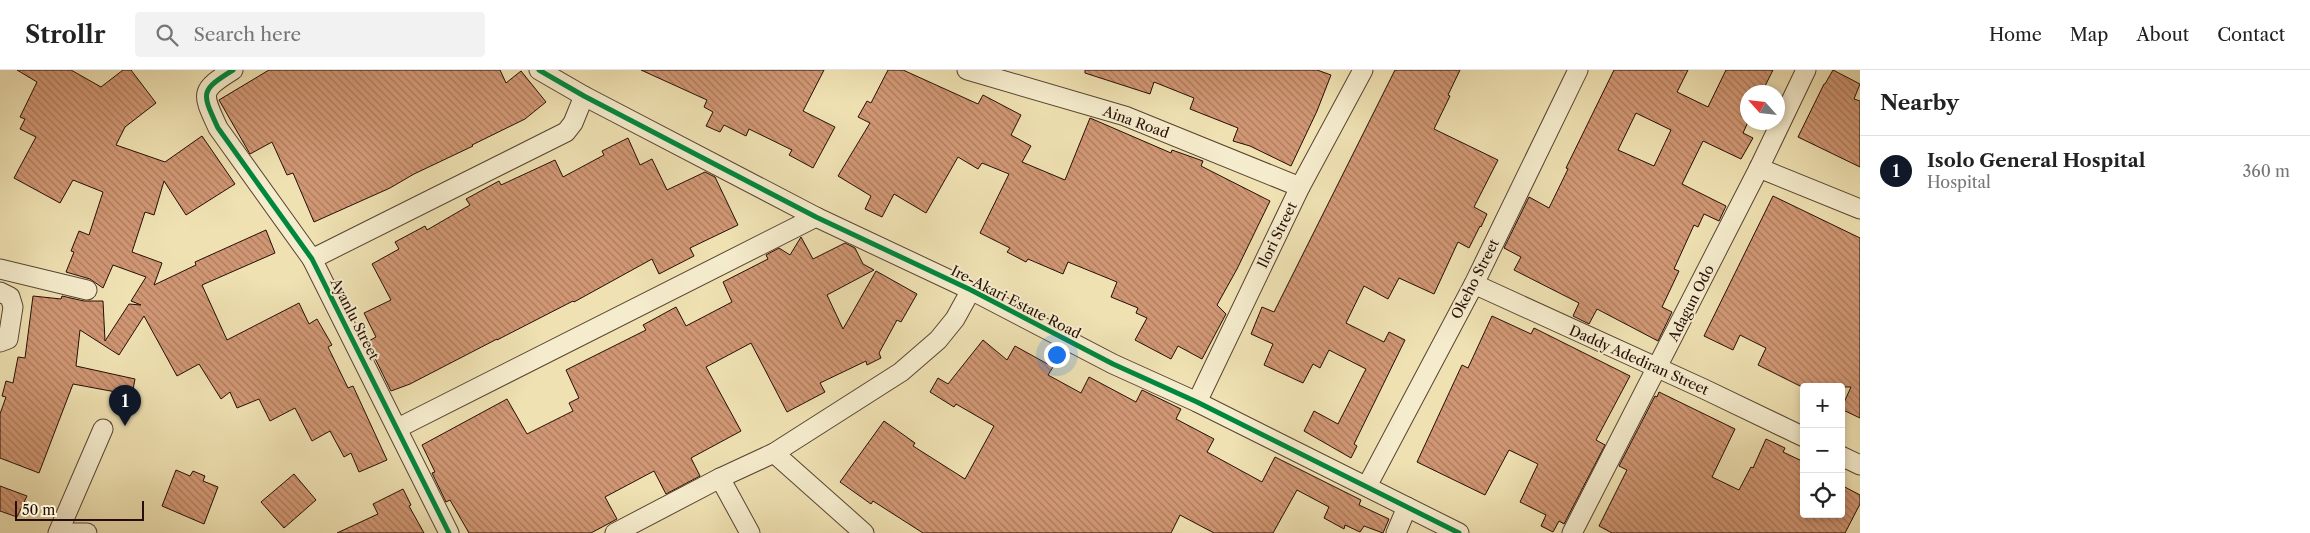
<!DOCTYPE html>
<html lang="en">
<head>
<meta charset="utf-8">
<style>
	body { margin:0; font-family:"Libre Caslon Text",serif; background:#f2f2f2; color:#222 }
	.controls { position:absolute; right:15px; bottom:15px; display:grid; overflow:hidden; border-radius:5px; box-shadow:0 2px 8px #0003 }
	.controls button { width:45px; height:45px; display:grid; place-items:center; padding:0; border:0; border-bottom:1px solid #e0e0e0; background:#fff; color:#222; font:25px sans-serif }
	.compass { position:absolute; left:1740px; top:15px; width:45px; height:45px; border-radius:50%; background:#fff; box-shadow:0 2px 8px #0003; rotate:297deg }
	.scale { position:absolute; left:15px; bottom:12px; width:129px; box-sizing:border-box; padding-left:5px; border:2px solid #260e06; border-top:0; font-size:14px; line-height:18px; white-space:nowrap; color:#260e06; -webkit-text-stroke:4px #f5eccd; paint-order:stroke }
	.you { position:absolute; left:1056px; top:284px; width:18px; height:18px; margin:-12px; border:4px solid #fff; border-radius:50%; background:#1a73e8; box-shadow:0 0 0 8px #1a73e833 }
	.badge { display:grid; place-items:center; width:32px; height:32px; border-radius:50%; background:#111827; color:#fff; font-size:16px; font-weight:700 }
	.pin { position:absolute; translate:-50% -41px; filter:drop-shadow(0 1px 2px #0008) }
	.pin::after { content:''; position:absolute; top:26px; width:18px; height:15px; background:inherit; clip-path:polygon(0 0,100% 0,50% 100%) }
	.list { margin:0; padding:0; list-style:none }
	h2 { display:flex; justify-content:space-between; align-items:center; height:65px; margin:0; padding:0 20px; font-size:21px }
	h2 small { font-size:16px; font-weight:400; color:#767676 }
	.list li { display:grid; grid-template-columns:32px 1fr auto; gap:15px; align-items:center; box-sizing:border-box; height:70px; padding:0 20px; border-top:1px solid #e0e0e0 }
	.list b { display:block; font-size:19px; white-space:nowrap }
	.list p { margin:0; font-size:16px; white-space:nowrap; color:#767676 }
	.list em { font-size:16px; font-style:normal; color:#767676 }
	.icon { flex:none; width:28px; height:28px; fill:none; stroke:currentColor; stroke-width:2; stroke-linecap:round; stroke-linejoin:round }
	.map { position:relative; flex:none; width:1860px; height:463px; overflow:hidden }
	header { display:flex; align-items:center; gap:30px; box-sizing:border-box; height:70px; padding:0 25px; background:#fff; border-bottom:1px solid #e0e0e0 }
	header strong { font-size:24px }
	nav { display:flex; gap:28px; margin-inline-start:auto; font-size:18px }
	.search { width:350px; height:45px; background:#f2f2f2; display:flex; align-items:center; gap:12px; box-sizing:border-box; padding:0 18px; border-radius:5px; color:#767676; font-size:19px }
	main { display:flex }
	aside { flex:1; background:#fff }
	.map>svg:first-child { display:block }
	.building { fill:url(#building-back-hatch); stroke:#260e06; fill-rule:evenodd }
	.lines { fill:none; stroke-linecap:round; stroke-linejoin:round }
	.minor-casing { stroke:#584331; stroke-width:21 }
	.minor { stroke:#f5eccd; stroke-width:19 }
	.cycleway-casing { stroke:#f5eccd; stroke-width:8 }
	.cycleway { stroke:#00873e; stroke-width:5 }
	.labels { text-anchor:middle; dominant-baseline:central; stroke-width:4; stroke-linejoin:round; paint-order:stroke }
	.street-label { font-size:14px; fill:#260e06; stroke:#f5eccd }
</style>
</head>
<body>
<header>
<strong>Strollr</strong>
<div class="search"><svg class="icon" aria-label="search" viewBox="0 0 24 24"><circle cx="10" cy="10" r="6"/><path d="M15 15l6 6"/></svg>Search here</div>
<nav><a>Home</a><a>Map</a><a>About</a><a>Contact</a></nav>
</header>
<main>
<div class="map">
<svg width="1860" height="463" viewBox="0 0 1860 463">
	<defs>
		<pattern id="building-back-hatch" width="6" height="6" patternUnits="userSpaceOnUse" patternTransform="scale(1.25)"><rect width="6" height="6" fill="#d19774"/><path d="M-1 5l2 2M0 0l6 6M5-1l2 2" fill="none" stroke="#a97a5d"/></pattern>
	</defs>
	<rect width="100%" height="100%" fill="#efe1b2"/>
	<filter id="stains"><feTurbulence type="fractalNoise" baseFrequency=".004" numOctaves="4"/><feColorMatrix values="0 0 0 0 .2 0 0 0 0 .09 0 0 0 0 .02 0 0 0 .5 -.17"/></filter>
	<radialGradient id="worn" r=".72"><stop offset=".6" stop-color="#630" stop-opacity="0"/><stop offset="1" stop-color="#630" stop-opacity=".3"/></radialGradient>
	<g class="building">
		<polygon points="17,0 71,0 101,17 123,0 131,0 156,33 125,57 116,75 165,92 202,66 235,114 186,145 164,111 154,145 145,142 132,182 162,193 154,215 196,195 195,192 266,160 275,183 202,215 227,270 299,233 309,254 317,249 332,275 328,277 348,318 353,316 387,390 359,402 351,383 344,387 330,361 312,371 295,338 270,351 259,329 237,338 230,322 221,329 199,294 177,306 144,246 119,285 80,260 76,296 135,309 132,325 73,314 39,403 0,388 0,344 6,327 2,326 6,311 13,313 18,287 25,288 33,226 61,229 62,226 84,231 103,231 105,271 129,234 141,235 131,231 146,207 113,195 103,218 90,209 66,202 74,182 71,181 79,161 89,165 103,122 73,110 60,133 14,108 36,67 20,59 25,49 20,47 37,12"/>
		<polygon points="269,0 500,0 506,13 521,1 546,32 525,49 472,75 473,76 414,104 390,118 314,152 293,103 287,105 272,72 250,84 219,30"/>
		<polygon points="641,0 824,0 803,41 835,57 813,98 789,85 792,80 749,59 746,66 724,55 720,62 706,56 713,42 704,37 707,30"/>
		<polygon points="888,0 903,0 978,34 983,25 1021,45 1011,65 1031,76 1022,92 1065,110 1090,48 1171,83 1172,80 1203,91 1201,96 1270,131 1237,199 1217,235 1226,244 1202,289 1178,276 1171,289 1135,270 1147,248 1136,243 1138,238 1111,227 1117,212 1068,192 1063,204 1028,189 1026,192 1007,182 1010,178 980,163 1009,104 982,93 978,99 958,87 926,143 894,124 882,147 865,139 871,126 838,106 870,53 858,47 867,31 871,33"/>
		<polygon points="1085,0 1317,0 1331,5 1317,41 1291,96 1250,76 1233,71 1238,58 1190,39 1194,28 1154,12 1150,24 1085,3"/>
		<polygon points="1395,0 1460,0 1448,25 1450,26 1434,59 1498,90 1474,137 1487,144 1481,157 1480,156 1469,178 1458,172 1434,224 1399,208 1388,229 1364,216 1346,253 1384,272 1389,262 1405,270 1354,374 1357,376 1351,388 1304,361 1314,341 1338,354 1366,299 1329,280 1320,298 1313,294 1303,313 1264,295 1273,274 1251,264 1262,237 1274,242"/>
		<path d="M 1614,0 L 1688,0 L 1677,22 L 1708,37 L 1726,0 L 1773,0 L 1762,22 L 1748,22 L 1748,52 L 1743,63 L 1753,68 L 1741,89 L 1703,71 L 1682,114 L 1726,136 L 1719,151 L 1704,144 L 1698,157 L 1694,155 L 1674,199 L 1679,201 L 1662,237 L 1672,242 L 1658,271 L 1597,239 L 1589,254 L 1573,246 L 1579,233 L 1514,200 L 1521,187 L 1504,178 L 1529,127 L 1549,138 L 1568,99 L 1566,98 ZM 1636,43 L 1671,60 L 1654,96 L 1618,80 Z"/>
		<polygon points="1833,0 1860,14 1854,29 1860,31 1860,97 1798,67 1824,14 1825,14"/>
		<polygon points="628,68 640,95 652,89 667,120 705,102 715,107 738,155 690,178 694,186 659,204 652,189 574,232 573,231 497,270 497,269 410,314 391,321 367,272 376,267 364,243 391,230 372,194 399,179 395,172 425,156 427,160 470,135 466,129 499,111 501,115 555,90 563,107 604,85 602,81"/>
		<polygon points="1773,126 1860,168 1860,348 1841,339 1851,317 1802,317 1758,295 1766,278 1740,265 1733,280 1704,266"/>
		<polygon points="801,167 813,189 845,173 855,178 863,194 874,200 827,225 843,259 876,201 917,224 901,252 897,250 879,283 881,288 867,295 866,291 820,313 825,322 787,342 751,273 706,297 741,361 691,388 700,406 666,424 654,401 605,427 617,449 591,463 469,463 450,430 446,432 432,403 435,402 422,375 507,329 527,364 573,341 569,333 579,328 566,300 646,260 643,255 676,237 686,256 732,232 723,212 768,189 766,185 779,178 790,185"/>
		<polygon points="1492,246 1531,264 1534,258 1630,306 1596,370 1605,375 1564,454 1559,451 1553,462 1541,456 1546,445 1520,432 1538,394 1509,380 1485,425 1417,392 1462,295 1468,298"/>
		<polygon points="983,270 1007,290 1015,276 1053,297 1048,305 1081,323 1089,307 1136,332 1142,320 1181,339 1176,349 1214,369 1207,382 1262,412 1275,387 1361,430 1359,435 1389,449 1383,463 1364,456 1360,462 1345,455 1344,459 1324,448 1329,437 1297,420 1273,463 1214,463 1180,445 1171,463 923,463 873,431 871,434 840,412 884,351 915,373 913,376 965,409 994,356 956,334 954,337 930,322 938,308 948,314"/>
		<polygon points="1659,322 1735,359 1712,407 1739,420 1751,397 1753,398 1766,369 1785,378 1783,382 1804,392 1804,444 1841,444 1841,415 1860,425 1860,434 1845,463 1612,463 1599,456 1627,400 1619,396 1655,326 1657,327"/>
		<polygon points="176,400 190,406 193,401 205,406 203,411 218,417 204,454 162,436"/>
		<polygon points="294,404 316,430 284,458 261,432"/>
		<polygon points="0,416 27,426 17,447 0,441"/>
		<polygon points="403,419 411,435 409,436 424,463 337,463 378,444 373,434"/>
	</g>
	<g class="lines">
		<defs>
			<g id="minor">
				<path d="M 233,0 C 199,21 202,23 218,58 L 312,189 L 449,463"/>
				<polyline points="539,0 584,26 816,147 971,220 1113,294 1197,332 1459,463"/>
				<polyline points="967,0 1125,46 1300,117"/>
				<polyline points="1759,98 1860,139"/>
				<polyline points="312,189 566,62 573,53 584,26"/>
				<polyline points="0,199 87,220"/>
				<polyline points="1474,214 1704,319 1804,367"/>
				<polyline points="0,222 10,227 13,237 8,269 0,272"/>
				<polyline points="1197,332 1300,117 1363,0"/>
				<polyline points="398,358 816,147"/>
				<polyline points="774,383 864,463"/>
				<polyline points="1841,386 1860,395"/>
				<polyline points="720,408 750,463"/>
				<polyline points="1367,416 1474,214 1578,0"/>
				<polyline points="58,463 103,359"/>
				<polyline points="73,463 87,463"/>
				<polyline points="615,463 720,408 774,383 901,302 938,270 955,249 971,220"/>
				<polyline points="1396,463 1407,437"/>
				<polyline points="1572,463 1759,98 1806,0"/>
			</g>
		</defs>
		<use href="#minor" class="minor-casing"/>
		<use href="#minor" class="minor"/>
		<defs>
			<g id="cycleway">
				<path d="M 233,0 C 199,21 202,23 218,58 L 312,189 L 449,463"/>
				<polyline points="539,0 584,26 816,147 971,220 1113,294 1197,332 1459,463"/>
			</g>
		</defs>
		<use href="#cycleway" class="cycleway-casing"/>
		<use href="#cycleway" class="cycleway"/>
	</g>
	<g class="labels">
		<g class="street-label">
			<text transform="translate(1136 52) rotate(20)">Aina Road</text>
			<text transform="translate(1277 165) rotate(-64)">Ilori Street</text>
			<text transform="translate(1475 209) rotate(-63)">Okeho Street</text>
			<text transform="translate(1016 232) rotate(27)">Ire-Akari Estate Road</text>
			<text transform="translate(1691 233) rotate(-63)">Adagun Odo</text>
			<text transform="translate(355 249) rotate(63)">Ayanlu Street</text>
			<text transform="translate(1639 290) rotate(24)">Daddy Adediran Street</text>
		</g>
	</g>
	<rect width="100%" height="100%" filter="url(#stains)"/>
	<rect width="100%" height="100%" fill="url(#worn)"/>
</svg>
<div class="controls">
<button>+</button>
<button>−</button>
<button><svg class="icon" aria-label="locate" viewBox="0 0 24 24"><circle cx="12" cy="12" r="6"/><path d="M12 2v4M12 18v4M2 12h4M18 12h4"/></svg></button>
</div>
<svg class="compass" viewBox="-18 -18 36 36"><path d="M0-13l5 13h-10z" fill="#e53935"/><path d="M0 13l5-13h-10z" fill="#767676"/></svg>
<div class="scale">50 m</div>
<div class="you"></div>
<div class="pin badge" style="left:125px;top:356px">1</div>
</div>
<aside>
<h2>Nearby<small></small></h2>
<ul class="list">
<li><span class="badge">1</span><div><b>Isolo General Hospital</b><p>Hospital</p></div><em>360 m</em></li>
</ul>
</aside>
</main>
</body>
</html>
